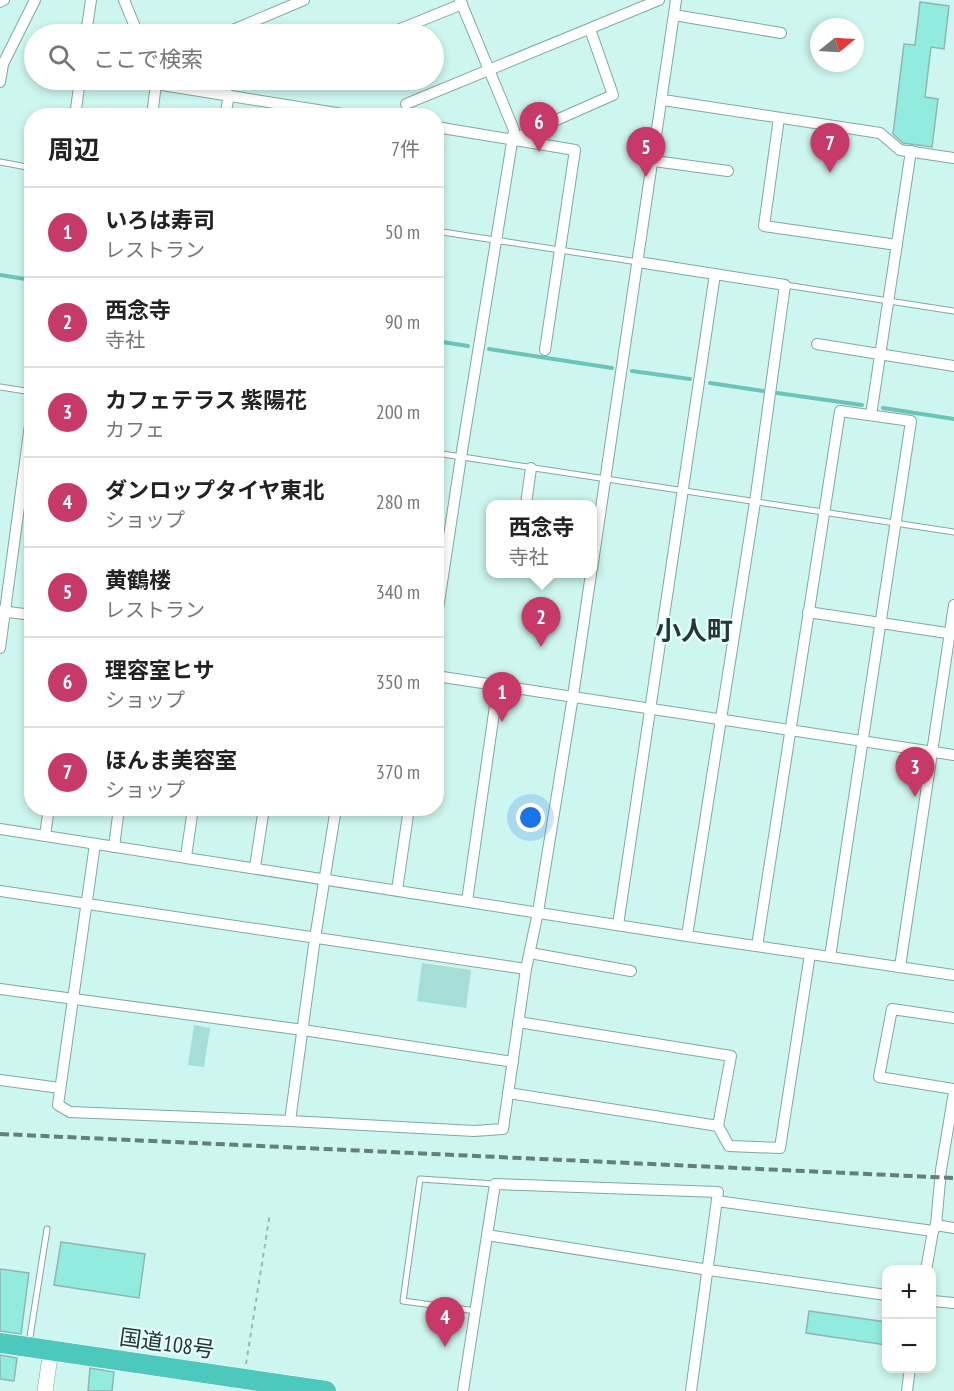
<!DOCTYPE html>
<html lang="ja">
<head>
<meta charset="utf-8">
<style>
	body { margin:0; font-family:"PT Sans Narrow","Noto Sans JP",sans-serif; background:#f6f6f6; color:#222 }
	.controls { position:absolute; right:18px; bottom:18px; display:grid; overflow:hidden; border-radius:12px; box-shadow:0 3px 9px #0003 }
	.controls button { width:54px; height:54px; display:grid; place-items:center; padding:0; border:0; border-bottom:2px solid #e0e0e0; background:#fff; color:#222; font:30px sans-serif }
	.compass { position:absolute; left:810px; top:18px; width:54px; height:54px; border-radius:50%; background:#fff; box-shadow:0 3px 9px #0003; rotate:72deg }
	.you { position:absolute; left:531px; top:818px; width:21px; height:21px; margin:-15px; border:4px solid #fff; border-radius:50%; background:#1a73e8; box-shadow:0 0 0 9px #1a73e833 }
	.badge { display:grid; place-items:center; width:39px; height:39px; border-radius:50%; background:#c73968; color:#fff; font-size:20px; font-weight:700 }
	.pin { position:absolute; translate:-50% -50px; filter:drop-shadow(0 2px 3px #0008) }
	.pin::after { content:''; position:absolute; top:32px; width:21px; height:18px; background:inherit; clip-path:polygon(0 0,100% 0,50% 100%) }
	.popup { position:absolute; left:486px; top:500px; width:111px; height:78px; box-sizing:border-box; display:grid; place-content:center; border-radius:12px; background:#fff; filter:drop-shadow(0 2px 4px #0005); font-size:20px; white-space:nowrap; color:#767676 }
	.popup b { font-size:22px; color:#222 }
	.popup::after { content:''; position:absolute; left:50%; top:100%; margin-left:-12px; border:12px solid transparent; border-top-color:#fff }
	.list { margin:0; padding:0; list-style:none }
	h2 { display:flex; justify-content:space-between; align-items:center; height:78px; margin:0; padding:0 24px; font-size:26px }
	h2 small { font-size:20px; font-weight:400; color:#767676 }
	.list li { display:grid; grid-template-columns:39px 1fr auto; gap:18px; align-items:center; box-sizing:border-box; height:90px; padding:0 24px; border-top:2px solid #e0e0e0 }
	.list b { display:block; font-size:22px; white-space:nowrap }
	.list p { margin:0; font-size:20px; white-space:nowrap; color:#767676 }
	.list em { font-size:20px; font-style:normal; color:#767676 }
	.icon { flex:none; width:33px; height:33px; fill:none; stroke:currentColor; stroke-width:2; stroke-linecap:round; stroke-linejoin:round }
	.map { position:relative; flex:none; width:954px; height:1391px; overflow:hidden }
	.search { position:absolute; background:#fff; box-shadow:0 3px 9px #0003; left:24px; top:24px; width:420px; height:66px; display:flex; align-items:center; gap:15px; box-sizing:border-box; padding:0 21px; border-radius:33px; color:#767676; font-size:22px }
	.panel { position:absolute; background:#fff; box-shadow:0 3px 9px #0003; left:24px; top:108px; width:420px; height:708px; border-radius:24px }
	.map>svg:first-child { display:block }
	.green { fill:#a4ded6 }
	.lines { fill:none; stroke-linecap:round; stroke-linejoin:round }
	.stream { stroke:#6ac4b9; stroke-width:4 }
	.building { fill:#91ebdf; stroke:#8fb6b0; stroke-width:1.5 }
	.lane-casing { stroke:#80a8a2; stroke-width:7 }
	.street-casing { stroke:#80a8a2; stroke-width:12 }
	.secondary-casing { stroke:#80a8a2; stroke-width:16 }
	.highway-casing { stroke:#fff; stroke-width:21 }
	.path { stroke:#97b9b4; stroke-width:2; stroke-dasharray:4.5 4.5; stroke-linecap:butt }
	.lane { stroke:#fff; stroke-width:5 }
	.street { stroke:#fff; stroke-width:10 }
	.secondary { stroke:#fff; stroke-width:15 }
	.highway { stroke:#4cc9bc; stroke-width:20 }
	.rail { stroke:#657f7b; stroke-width:4; stroke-dasharray:9 4.5; stroke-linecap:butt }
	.labels { text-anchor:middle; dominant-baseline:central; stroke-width:4.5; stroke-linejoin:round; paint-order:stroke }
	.street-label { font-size:22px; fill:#253633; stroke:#e6fffb }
	.quarter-label { font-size:26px; font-weight:bold; fill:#253633; stroke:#e6fffb }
</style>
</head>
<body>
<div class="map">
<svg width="954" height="1391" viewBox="0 0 954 1391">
	<rect width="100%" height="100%" fill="#ccf6ef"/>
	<g class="green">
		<polygon points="422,963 471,970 466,1008 417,1001"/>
		<polygon points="194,1025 210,1028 204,1067 188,1065"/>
	</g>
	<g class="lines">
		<g class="stream">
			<polyline points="0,275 32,280"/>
			<polyline points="436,341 468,346"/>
			<polyline points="489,349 612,368"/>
			<polyline points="632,371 690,379"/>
			<polyline points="710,383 763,391"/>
			<polyline points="777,393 862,405"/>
			<polyline points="883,408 954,419"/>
		</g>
	</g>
	<g class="building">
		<polygon points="920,2 949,6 944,49 931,47 925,97 938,99 932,147 903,143 893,134 904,44 915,45"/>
		<polygon points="61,1242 145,1254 139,1298 54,1285"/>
		<polygon points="0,1269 29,1273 21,1334 0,1331"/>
		<polygon points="809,1311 886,1322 886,1345 806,1333"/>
		<polygon points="0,1355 17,1358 14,1381 0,1379"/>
		<polygon points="90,1368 114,1372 112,1391 88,1391"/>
	</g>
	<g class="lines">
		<defs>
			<g id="lane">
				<polyline points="0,162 32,168"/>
				<polyline points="436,231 638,262"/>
				<polyline points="785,285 954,311"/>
				<polyline points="0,387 32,392"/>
				<polyline points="436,453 954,532"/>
				<polyline points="476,1311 403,1301 420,1179 495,1184"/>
				<polyline points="29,1343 47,1229"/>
			</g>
			<g id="street">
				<polyline points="124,0 138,34"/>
				<polyline points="0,2 4,0"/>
				<polyline points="674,15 781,33"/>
				<polyline points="86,34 91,0"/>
				<polyline points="223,34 304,0"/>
				<polyline points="388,34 462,4"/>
				<polyline points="0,66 3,64 35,0"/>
				<polyline points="128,80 156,84 152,116"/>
				<polyline points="155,80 156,84 355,116"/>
				<polyline points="0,82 3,64"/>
				<polyline points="273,82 279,80"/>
				<polyline points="663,100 880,133 900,150 954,158"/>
				<polyline points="406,104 659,0"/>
				<polyline points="75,116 80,80"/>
				<polyline points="225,116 229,95"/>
				<polyline points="779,118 764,226 897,245"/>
				<polyline points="436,127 575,150 545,350"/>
				<polyline points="511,140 613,95 590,29"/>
				<polyline points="436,144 439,127"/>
				<polyline points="654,161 728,171"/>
				<polyline points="638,262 785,285 755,502 687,936"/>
				<polyline points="817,344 954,366"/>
				<polyline points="871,415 911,151"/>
				<polyline points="526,504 531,468"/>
				<polyline points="592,569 676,0"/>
				<polyline points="0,611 32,615"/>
				<polyline points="808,612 954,634"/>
				<polyline points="436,622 461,457 514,130 460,0"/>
				<polyline points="0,648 32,410"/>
				<polyline points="436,676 954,755"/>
				<polyline points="0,829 687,936 954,975"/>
				<polyline points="45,835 49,808"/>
				<polyline points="95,844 58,1105 70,1112 290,1121 474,1131 503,1129 526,969 538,912 573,696 591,574"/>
				<polyline points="114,847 119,808"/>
				<polyline points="186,857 193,808"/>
				<polyline points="255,867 264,808"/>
				<polyline points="397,890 409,808"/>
				<polyline points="0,891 526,969"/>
				<polyline points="467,901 498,685"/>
				<polyline points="618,925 715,274"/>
				<polyline points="757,946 840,411 911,421 830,957"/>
				<polyline points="530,953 631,971"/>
				<polyline points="900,967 954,605"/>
				<polyline points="0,989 303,1030 513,1062"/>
				<polyline points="954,1018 892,1009 879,1077 954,1089"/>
				<polyline points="518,1022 731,1056 718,1126"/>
				<polyline points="0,1080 60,1088"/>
				<polyline points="508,1093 718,1126 729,1146 780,1148 810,954"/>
				<polyline points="290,1121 315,938 336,808"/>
				<polyline points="717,1201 933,1231"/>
				<polyline points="936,1225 954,1228"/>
				<polyline points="487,1235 709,1270 886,1295"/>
				<polyline points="926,1270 933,1231 936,1225 941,1170 954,1092"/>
				<polyline points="932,1301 954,1303"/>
				<polyline points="463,1391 495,1184 718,1192 691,1391"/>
				<polyline points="907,1391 910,1368"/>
			</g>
			<polyline id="secondary" points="45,1391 51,1350"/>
			<polyline id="highway" points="0,1343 326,1391"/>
		</defs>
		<use href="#lane" class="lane-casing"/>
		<use href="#street" class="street-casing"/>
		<use href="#secondary" class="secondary-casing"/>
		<use href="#highway" class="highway-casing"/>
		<polyline class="path" points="246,1364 270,1213"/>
		<use href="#lane" class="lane"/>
		<use href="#street" class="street"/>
		<use href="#secondary" class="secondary"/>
		<use href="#highway" class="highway"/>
		<polyline class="rail" points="0,1134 954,1178"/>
	</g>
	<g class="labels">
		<g class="street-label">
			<text transform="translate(167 1343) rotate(8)">国道108号</text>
		</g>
		<g class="quarter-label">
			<text x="694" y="630">小人町</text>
		</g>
	</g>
</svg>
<div class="controls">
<button>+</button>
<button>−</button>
</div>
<svg class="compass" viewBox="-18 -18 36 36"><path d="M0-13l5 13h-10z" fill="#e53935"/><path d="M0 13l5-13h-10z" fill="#767676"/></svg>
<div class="you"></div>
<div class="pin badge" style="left:502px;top:722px">1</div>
<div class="pin badge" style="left:541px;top:647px">2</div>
<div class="popup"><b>西念寺</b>寺社</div>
<div class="pin badge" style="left:915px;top:797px">3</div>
<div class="pin badge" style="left:445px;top:1347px">4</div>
<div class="pin badge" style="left:646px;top:177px">5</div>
<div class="pin badge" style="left:539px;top:152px">6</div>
<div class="pin badge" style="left:830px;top:173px">7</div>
<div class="search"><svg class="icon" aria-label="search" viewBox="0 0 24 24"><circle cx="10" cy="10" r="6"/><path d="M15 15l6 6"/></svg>ここで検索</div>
<section class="panel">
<h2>周辺<small>7件</small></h2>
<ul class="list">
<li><span class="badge">1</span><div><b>いろは寿司</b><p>レストラン</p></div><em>50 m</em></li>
<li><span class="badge">2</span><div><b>西念寺</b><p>寺社</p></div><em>90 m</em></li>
<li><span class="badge">3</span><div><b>カフェテラス 紫陽花</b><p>カフェ</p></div><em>200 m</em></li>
<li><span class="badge">4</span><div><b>ダンロップタイヤ東北</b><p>ショップ</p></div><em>280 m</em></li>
<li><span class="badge">5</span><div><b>黄鶴楼</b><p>レストラン</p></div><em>340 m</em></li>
<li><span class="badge">6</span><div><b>理容室ヒサ</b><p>ショップ</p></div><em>350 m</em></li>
<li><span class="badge">7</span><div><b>ほんま美容室</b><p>ショップ</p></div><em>370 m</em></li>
</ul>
</section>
</div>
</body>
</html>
